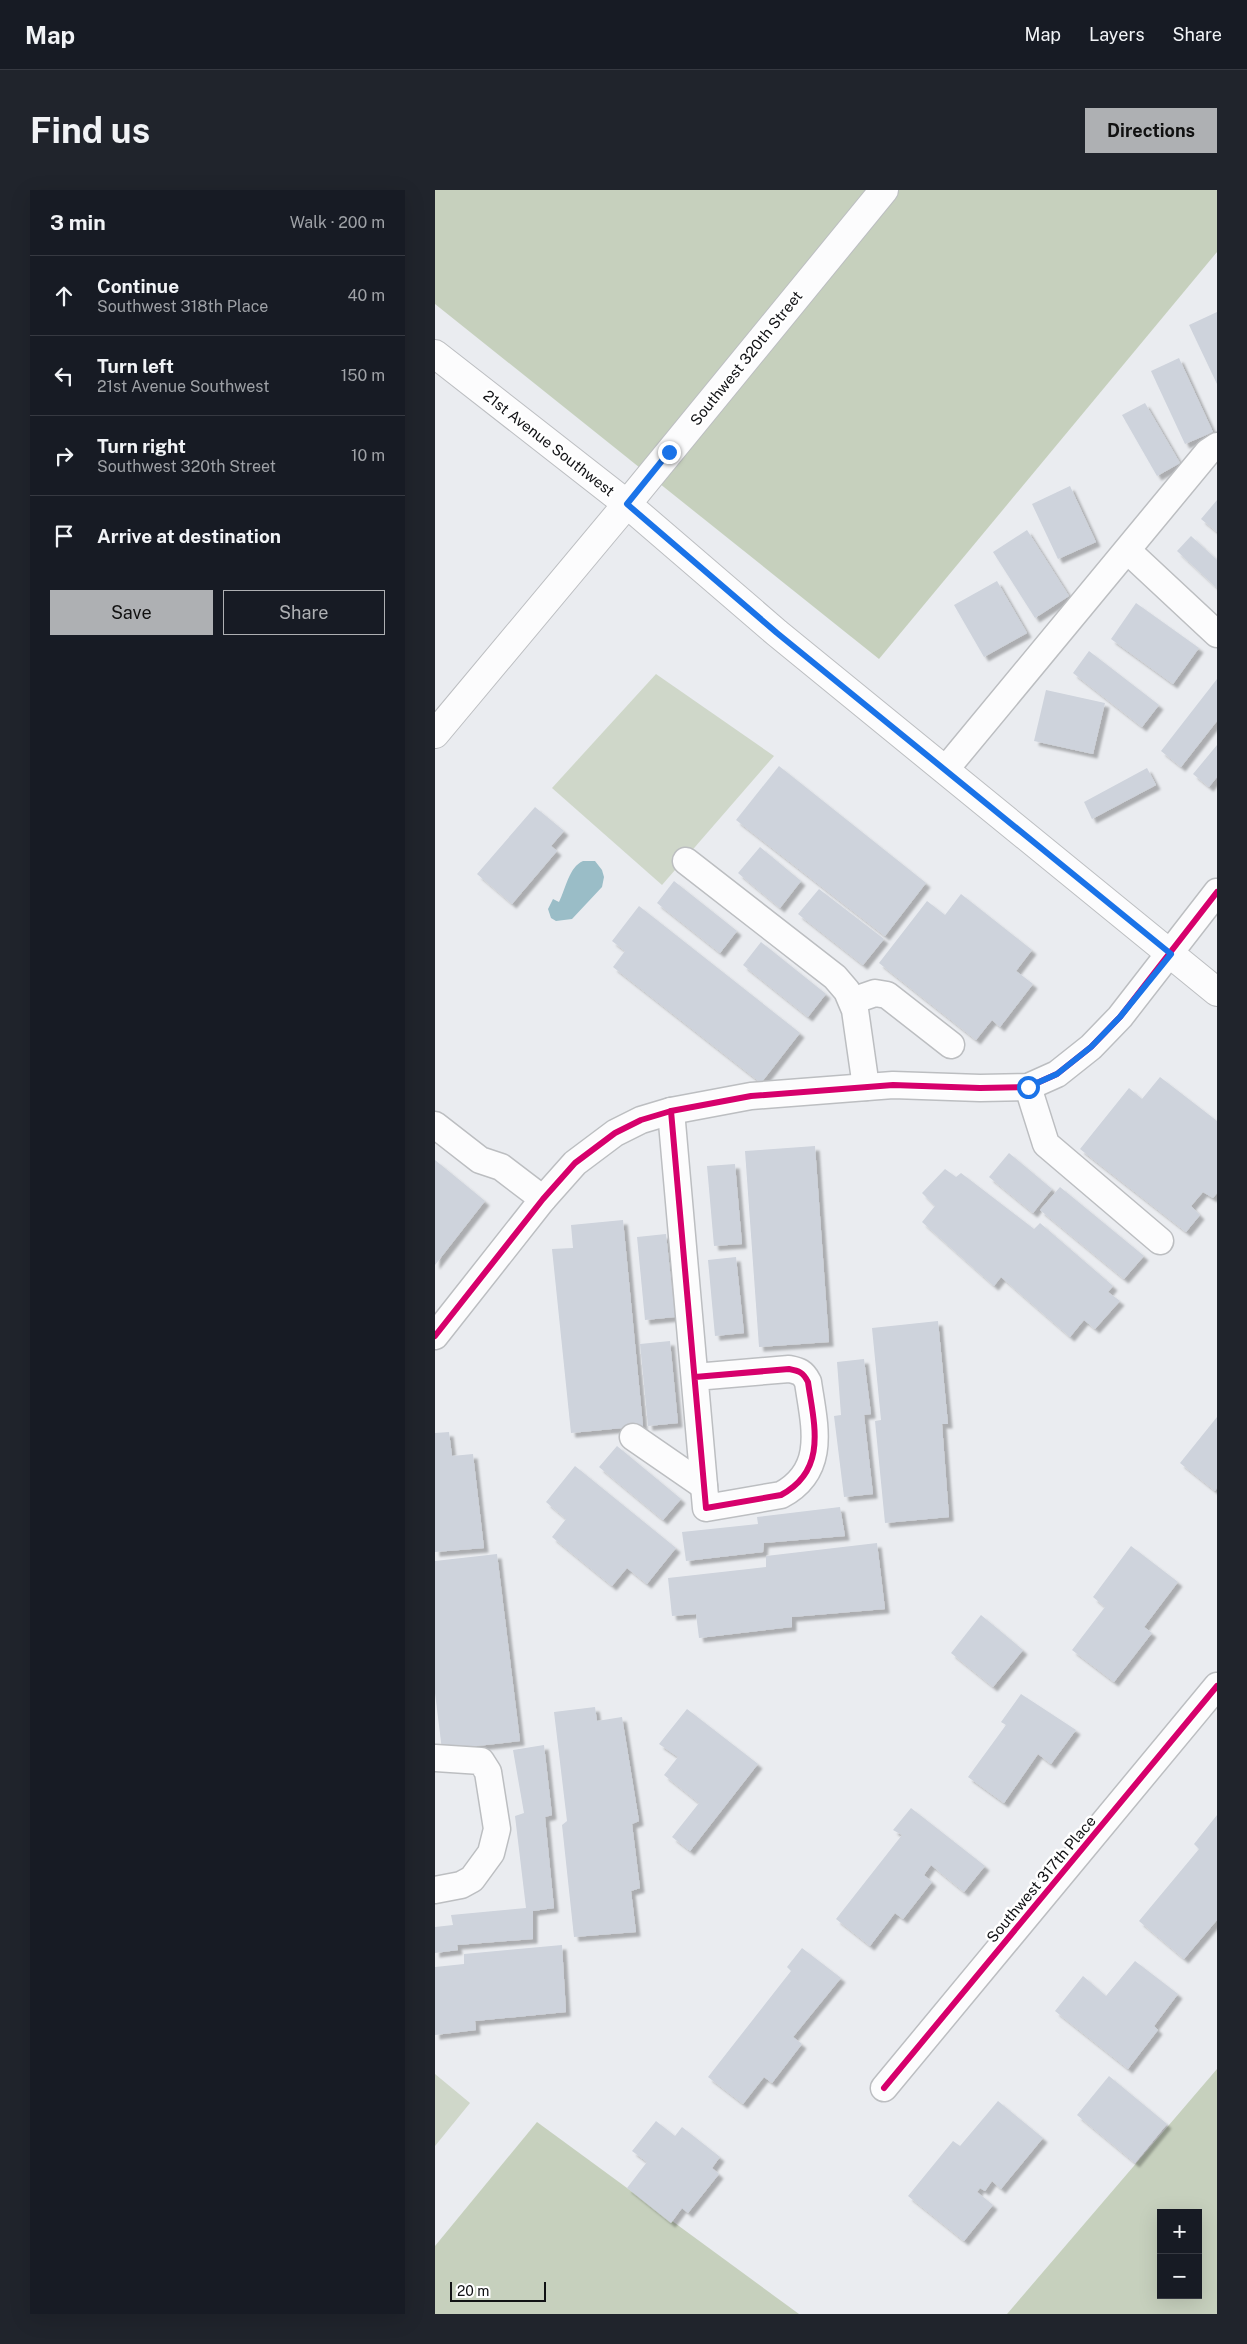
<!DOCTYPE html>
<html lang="en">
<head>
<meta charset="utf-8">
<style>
	body { margin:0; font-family:"Public Sans",sans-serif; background:#20242c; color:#f1f3f6 }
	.controls { position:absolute; right:15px; bottom:15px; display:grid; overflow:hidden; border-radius:0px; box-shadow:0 5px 20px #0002 }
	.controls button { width:45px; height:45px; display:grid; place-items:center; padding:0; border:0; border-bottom:1px solid #363941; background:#171b24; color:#f1f3f6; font:25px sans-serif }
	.scale { position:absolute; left:15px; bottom:12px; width:96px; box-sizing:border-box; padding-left:5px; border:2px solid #101114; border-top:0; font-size:14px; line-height:18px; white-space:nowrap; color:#101114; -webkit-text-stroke:4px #fff; paint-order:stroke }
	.stop { position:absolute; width:15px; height:15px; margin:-11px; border:4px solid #1a73e8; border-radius:50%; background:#fff }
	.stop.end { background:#1a73e8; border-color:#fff; box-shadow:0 1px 5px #0008 }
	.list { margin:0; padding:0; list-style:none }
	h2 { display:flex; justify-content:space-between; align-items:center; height:65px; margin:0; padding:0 20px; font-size:21px }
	h2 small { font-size:16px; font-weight:400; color:#9ea1a6 }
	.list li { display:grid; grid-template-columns:32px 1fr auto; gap:15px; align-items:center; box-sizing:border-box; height:80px; padding:0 20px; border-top:1px solid #363941 }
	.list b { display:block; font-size:19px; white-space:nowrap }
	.list p { margin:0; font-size:16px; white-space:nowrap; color:#9ea1a6 }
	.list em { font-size:16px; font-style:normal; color:#9ea1a6 }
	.actions { display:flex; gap:10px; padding:15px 20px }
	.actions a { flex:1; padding:11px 0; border:1px solid #aeb0b3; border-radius:0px; text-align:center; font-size:18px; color:#aeb0b3 }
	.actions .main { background:#aeb0b3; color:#111 }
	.icon { flex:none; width:28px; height:28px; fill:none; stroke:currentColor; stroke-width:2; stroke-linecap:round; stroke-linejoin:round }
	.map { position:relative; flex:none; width:782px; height:2124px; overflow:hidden; border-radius:0px }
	header { display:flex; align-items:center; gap:30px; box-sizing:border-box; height:70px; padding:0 25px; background:#171b24; border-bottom:1px solid #363941 }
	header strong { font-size:24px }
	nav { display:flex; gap:28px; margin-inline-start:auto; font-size:18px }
	.intro { display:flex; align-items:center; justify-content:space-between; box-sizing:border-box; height:120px; padding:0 30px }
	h1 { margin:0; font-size:35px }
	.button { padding:12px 22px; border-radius:0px; background:#aeb0b3; color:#111; font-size:18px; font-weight:700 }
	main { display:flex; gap:30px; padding:0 30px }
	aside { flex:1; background:#171b24; border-radius:0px; box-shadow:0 5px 20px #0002 }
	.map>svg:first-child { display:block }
	.green { fill:#cfd7c9 }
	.forest { fill:#c6d0bd; fill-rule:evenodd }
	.water { fill:#9abdc7 }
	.building { fill:#ced3dc; filter:url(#shadow) }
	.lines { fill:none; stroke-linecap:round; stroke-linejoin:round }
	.street-casing { stroke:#bcbec1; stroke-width:29 }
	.secondary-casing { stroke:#bcbec1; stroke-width:30 }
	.primary-casing { stroke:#bcbec1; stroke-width:30 }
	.street { stroke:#fcfcfd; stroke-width:26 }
	.secondary { stroke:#fcfcfd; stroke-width:28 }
	.primary { stroke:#fcfcfd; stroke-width:28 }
	.cycleway-casing { stroke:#fff; stroke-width:9 }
	.cycleway { stroke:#d6006c; stroke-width:6 }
	.route { stroke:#1a73e8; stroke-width:6 }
	.labels { text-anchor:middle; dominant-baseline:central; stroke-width:5; stroke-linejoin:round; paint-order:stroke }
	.street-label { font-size:15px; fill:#101114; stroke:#fff }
</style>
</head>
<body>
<header>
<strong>Map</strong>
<nav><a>Map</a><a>Layers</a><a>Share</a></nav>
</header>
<div class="intro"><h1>Find us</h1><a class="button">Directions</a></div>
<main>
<aside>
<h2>3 min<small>Walk · 200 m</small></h2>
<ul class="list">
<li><svg class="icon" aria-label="ahead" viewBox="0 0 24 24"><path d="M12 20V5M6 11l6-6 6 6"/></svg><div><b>Continue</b><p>Southwest 318th Place</p></div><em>40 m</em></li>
<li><svg class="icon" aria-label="left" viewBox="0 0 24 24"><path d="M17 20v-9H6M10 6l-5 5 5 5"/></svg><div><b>Turn left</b><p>21st Avenue Southwest</p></div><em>150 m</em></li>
<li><svg class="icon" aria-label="right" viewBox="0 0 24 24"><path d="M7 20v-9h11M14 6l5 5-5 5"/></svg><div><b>Turn right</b><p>Southwest 320th Street</p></div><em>10 m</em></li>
<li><svg class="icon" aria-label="arrive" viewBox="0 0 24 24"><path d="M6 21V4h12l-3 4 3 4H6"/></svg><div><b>Arrive at destination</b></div></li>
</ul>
<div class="actions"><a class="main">Save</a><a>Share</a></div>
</aside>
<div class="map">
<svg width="782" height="2124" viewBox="0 0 782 2124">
	<defs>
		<filter id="shadow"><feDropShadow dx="4.5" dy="4.5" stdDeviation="1" flood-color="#0004"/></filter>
	</defs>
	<rect width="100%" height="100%" fill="#eaecf0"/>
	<g class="green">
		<polygon points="221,484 339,566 227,695 117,598"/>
		<polygon points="0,1884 35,1913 0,1956"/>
	</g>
	<g class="forest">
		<polygon points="0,0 782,0 782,62 444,469 0,114"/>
		<path d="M 782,1879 L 782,2124 L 572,2124 ZM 726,2023 L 763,2023 L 763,2105 L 726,2105 Z"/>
		<polygon points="102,1932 364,2124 0,2124 0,2056"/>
	</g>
	<path class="water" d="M 148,671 L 160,671 L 167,680 L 169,687 L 167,697 L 137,729 L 121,731 L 116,728 L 113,719 L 118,709 L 124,712 C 131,698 134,677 148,671 Z"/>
	<g class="building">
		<polygon points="782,122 782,194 754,135"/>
		<polygon points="744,168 778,242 750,254 716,181"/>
		<polygon points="710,213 745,273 722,286 687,225"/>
		<polygon points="635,296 661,352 623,369 597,314"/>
		<polygon points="782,310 782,342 766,329"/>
		<polygon points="592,340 634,406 600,428 558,362"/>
		<polygon points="756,346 782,370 782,398 742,361"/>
		<polygon points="562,391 592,443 549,467 519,415"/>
		<polygon points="701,413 764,458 738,494 676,449"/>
		<polygon points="654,461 724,515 707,537 638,483"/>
		<polygon points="782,489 782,531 746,577 726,561"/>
		<polygon points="611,500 670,513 658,564 599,551"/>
		<polygon points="782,555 782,587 774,597 758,584"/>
		<polygon points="344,576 491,693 450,746 301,630"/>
		<polygon points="712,578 721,595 657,629 649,612"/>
		<polygon points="100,617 129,641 116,656 122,661 77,714 42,684"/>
		<polygon points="325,657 366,691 345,718 303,683"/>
		<polygon points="239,691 302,741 285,763 222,713"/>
		<polygon points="384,699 449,749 428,775 363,724"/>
		<polygon points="526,704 597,760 581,781 598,794 565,837 557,830 541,850 444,773 492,711 510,725"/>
		<polygon points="204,716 365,843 326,893 178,777 190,761 177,751"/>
		<polygon points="326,752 391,804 373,827 308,775"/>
		<polygon points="725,887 782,931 782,1003 778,1008 768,1002 756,1016 765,1025 751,1042 645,959 694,898 707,909"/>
		<polygon points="380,956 394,1152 324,1157 310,961"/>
		<polygon points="574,963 617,999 598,1023 554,987"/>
		<polygon points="0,970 50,1011 0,1075"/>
		<polygon points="300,974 307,1054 279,1056 272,976"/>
		<polygon points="510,979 521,987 526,983 599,1039 605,1033 678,1096 673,1102 685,1111 660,1139 649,1130 635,1147 566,1087 559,1096 487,1032 500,1016 487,1003"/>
		<polygon points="625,997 709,1066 689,1089 605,1020"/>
		<polygon points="188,1030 208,1236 136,1243 117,1059 138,1058 136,1035"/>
		<polygon points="231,1044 240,1127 210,1130 202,1047"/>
		<polygon points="301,1067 309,1143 280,1146 273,1070"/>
		<polygon points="503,1131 513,1234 507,1234 514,1327 450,1333 440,1231 446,1230 437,1138"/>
		<polygon points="235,1151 243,1233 213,1236 205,1154"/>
		<polygon points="429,1169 436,1224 429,1225 438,1304 409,1307 399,1226 406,1225 402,1172"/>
		<polygon points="782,1227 782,1298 780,1301 745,1273"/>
		<polygon points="14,1242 17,1266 38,1264 49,1358 0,1362 0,1243"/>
		<polygon points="182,1256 246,1309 228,1330 164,1277"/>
		<polygon points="140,1276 241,1358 212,1394 192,1378 177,1396 117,1347 131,1329 111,1312"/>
		<polygon points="405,1317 410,1346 329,1353 328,1362 251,1371 247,1342 323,1334 322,1327"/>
		<polygon points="442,1353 450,1419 357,1427 357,1437 264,1448 261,1424 237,1426 233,1388 331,1377 331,1366"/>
		<polygon points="696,1356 743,1392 709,1437 717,1443 679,1492 637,1460 670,1417 658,1407"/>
		<polygon points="62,1364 85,1551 7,1560 0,1503 0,1371"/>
		<polygon points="546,1425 588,1460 558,1497 516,1463"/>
		<polygon points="586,1504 641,1540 616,1574 603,1564 569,1613 533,1587 571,1535 566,1532"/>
		<polygon points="160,1517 162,1531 187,1527 204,1631 197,1634 205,1698 196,1701 201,1742 139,1747 127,1635 132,1631 119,1522"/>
		<polygon points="252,1519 323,1574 255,1661 237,1647 264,1613 229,1585 243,1567 224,1554"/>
		<polygon points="109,1555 117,1625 110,1627 119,1718 98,1721 98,1749 22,1755 23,1760 0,1763 0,1737 18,1735 16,1725 91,1718 80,1626 89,1623 78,1560"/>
		<polygon points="476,1618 550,1676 529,1702 496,1675 489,1685 497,1692 468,1729 460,1723 435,1756 401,1729 467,1645 458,1640"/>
		<polygon points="782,1625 782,1730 749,1769 704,1731 764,1659 759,1654"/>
		<polygon points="127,1755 131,1822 40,1831 41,1840 0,1845 0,1777 29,1774 29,1764"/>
		<polygon points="367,1758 406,1788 358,1847 367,1854 337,1893 329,1887 308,1914 273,1887 356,1781 352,1777"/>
		<polygon points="700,1771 743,1804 719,1836 723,1840 693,1879 620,1821 648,1786 671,1806"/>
		<polygon points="674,1886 732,1934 700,1973 642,1925"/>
		<polygon points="563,1911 608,1948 566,1999 557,1991 550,2001 545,1998 542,2002 558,2015 529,2051 473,2006 518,1951 525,1956"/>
		<polygon points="221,1931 240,1946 247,1937 285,1967 277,1978 284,1984 253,2023 247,2018 236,2033 192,1998 212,1972 197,1961"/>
	</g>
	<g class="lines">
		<defs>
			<g id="street">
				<polyline points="693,361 782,444"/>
				<polyline points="510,580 773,262 782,256"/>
				<polyline points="251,671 400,787 412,801 420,820 431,897"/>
				<polyline points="417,811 440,803 452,805 516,855"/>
				<polyline points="593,897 611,954 725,1051"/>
				<path d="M 236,921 L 271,1318 L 346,1305 C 393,1280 379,1234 373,1192 C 368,1182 364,1181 354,1179 L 260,1187"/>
				<polyline points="0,935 45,970 66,977 108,1009"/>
				<polyline points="0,1146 108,1009 140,973 180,943 206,930 236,921 316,906 458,895 545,898 593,897 622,884 656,857 685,827 782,702"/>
				<polyline points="198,1247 269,1296"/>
				<polyline points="0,1568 46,1571 53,1582 62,1639 56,1663 37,1689 26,1695 0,1700"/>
				<polyline points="449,1898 782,1496"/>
			</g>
			<polyline id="secondary" points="449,0 192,314 342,443 782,802"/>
			<polyline id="primary" points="0,164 192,314 0,544"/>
		</defs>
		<use href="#street" class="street-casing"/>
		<use href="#secondary" class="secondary-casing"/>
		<use href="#primary" class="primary-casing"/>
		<use href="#street" class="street"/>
		<use href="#secondary" class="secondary"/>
		<use href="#primary" class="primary"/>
		<defs>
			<g id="cycleway">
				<path d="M 236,921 L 271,1318 L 346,1305 C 393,1280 379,1234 373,1192 C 368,1182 364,1181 354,1179 L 260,1187"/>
				<polyline points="0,1146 108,1009 140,973 180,943 206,930 236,921 316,906 458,895 545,898 593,897 622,884 656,857 685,827 782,702"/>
				<polyline points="449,1898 782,1496"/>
			</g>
		</defs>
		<use href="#cycleway" class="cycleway-casing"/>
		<use href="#cycleway" class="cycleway"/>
	</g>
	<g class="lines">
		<polyline class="route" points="234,262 192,314 342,443 736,764 685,827 656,857 622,884 593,897"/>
	</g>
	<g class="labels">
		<g class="street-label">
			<text transform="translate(311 168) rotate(-51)">Southwest 320th Street</text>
			<text transform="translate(114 253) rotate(38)">21st Avenue Southwest</text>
			<text transform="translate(606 1689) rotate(-50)">Southwest 317th Place</text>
		</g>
	</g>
</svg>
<div class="controls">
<button>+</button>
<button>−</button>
</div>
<div class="scale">20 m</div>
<div class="stop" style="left:593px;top:897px"></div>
<div class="stop end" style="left:234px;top:262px"></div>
</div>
</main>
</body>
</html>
